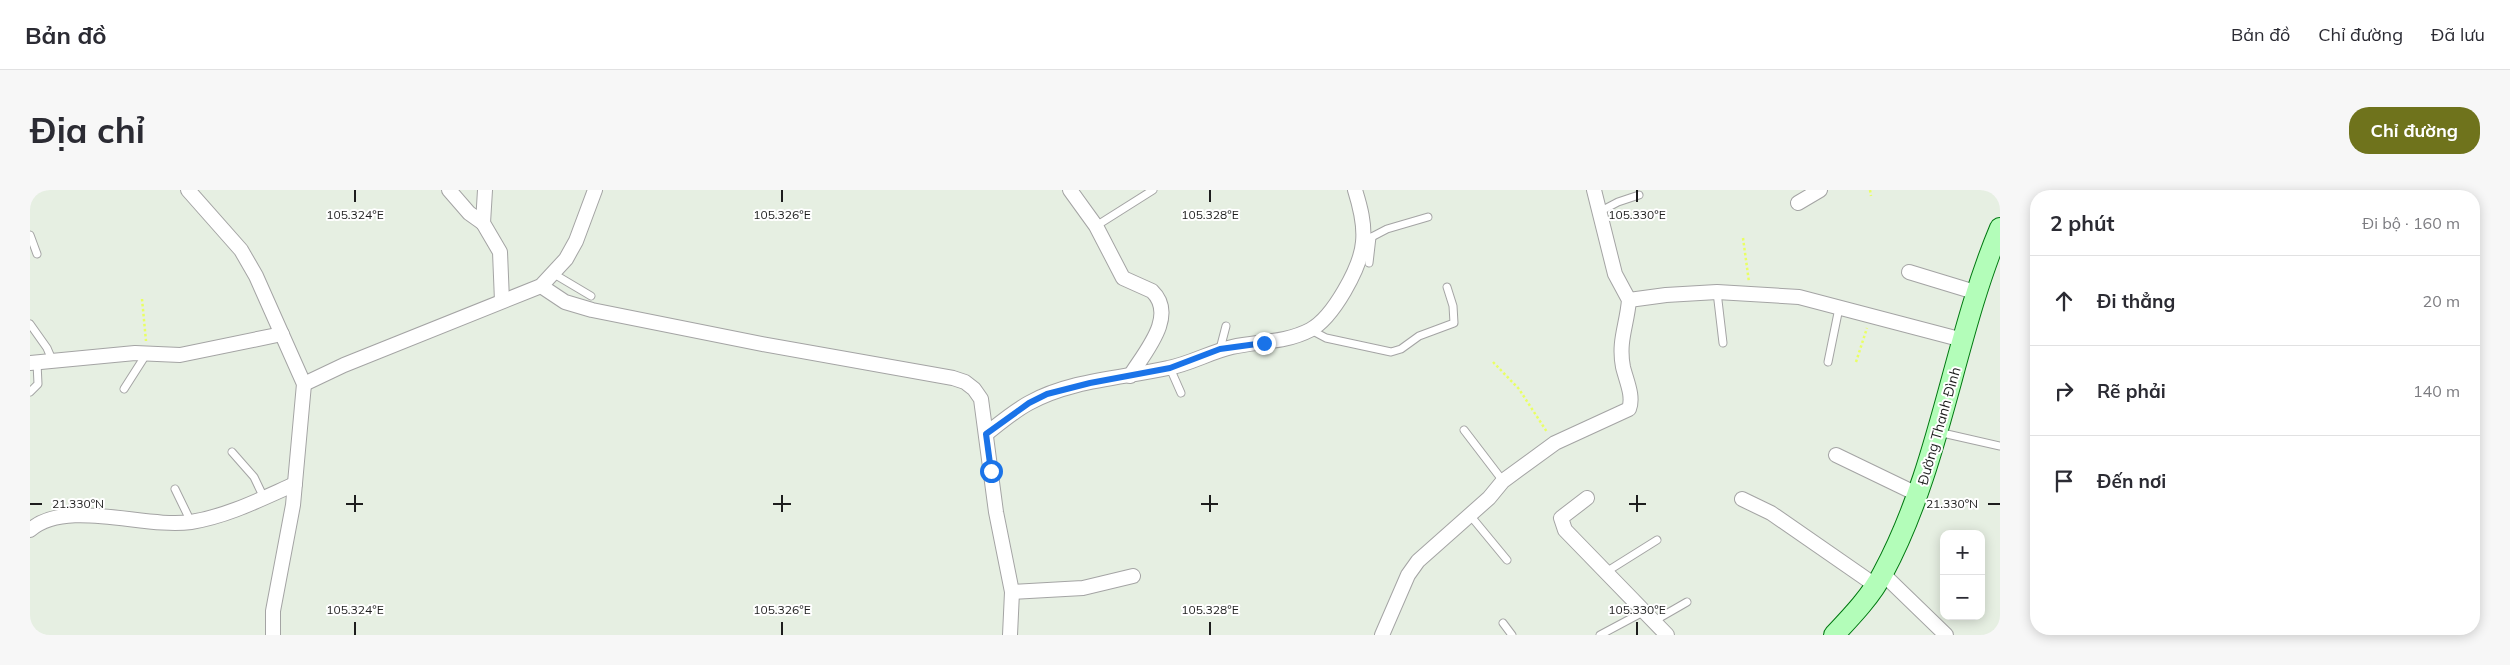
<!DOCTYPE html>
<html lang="vi">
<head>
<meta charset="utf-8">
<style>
	body { margin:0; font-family:Mulish,sans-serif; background:#f7f7f7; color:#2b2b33 }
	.controls { position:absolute; right:15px; bottom:15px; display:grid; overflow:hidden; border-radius:10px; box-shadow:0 2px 12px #0003 }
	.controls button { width:45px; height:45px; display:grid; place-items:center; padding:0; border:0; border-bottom:1px solid #e1e1e2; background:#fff; color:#2b2b33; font:25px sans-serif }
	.stop { position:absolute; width:15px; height:15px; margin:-11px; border:4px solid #1a73e8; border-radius:50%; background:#fff }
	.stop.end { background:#1a73e8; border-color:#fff; box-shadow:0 1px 5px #0008 }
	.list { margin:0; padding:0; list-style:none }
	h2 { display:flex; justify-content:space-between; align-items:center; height:65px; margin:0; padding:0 20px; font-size:21px }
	h2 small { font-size:16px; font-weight:400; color:#7c7c81 }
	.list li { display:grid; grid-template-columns:32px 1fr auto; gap:15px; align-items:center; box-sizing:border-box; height:90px; padding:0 20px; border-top:1px solid #e1e1e2 }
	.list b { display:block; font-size:19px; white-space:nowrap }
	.list em { font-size:16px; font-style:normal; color:#7c7c81 }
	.icon { flex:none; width:28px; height:28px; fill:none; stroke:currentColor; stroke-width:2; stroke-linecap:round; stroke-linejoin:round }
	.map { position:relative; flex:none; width:1970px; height:445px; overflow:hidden; border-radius:20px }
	header { display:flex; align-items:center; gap:30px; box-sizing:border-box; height:70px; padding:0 25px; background:#fff; border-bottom:1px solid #e1e1e2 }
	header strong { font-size:24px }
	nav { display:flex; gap:28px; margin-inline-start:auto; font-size:18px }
	.intro { display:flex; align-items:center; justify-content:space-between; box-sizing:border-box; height:120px; padding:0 30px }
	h1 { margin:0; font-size:35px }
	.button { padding:12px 22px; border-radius:20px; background:#6f731c; color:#fff; font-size:18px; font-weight:700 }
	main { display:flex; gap:30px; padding:0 30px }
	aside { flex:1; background:#fff; border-radius:20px; box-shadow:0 2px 12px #0003 }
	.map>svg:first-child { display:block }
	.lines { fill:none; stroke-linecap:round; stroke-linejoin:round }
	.lane-casing { stroke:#a4a4a4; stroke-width:9 }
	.street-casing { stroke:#a4a4a4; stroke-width:16 }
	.secondary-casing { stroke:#007911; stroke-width:22 }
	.path { stroke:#e9ff64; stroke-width:2.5; stroke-dasharray:2.5 2.5; stroke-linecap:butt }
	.lane { stroke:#fff; stroke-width:7 }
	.street { stroke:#fff; stroke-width:14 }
	.secondary { stroke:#b3fdb9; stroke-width:20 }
	.route { stroke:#1a73e8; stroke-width:6 }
	.ticks { fill:none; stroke:#1d1d1d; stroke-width:2 }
	.labels { text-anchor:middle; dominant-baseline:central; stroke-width:4; stroke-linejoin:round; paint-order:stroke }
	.street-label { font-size:14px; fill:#1d1d1d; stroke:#fff }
	.ticks-label { font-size:12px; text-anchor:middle; fill:#1d1d1d; stroke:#fff; stroke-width:4; stroke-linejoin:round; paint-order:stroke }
</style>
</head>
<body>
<header>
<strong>Bản đồ</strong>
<nav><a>Bản đồ</a><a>Chỉ đường</a><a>Đã lưu</a></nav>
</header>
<div class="intro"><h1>Địa chỉ</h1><a class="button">Chỉ đường</a></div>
<main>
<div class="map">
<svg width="1970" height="445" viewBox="0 0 1970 445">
	<rect width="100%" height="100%" fill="#e6efe2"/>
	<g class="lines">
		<defs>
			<g id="lane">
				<polyline points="1569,22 1588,12 1609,5"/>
				<polyline points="1066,36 1123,0"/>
				<polyline points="0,45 7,64"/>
				<polyline points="1334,51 1357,39 1398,27"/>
				<polyline points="1339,73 1342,47"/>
				<polyline points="524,84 561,106"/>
				<polyline points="1687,102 1693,153"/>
				<polyline points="0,134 17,158 23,172"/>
				<polyline points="1281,140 1296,148 1361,162 1371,159 1389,146 1424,133 1423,116 1417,97"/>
				<polyline points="1190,159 1196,136"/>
				<polyline points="1798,172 1809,118"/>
				<polyline points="1140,178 1151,203"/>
				<polyline points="94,199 117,163"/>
				<polyline points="0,202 8,194 7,173"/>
				<polyline points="1434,240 1473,291"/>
				<polyline points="1908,242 1970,256"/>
				<polyline points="202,262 224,287 234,308"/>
				<polyline points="145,299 161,332"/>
				<polyline points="1439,324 1477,370"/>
				<polyline points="1576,382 1627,350"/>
				<polyline points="1624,431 1657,412"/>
				<polyline points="1473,433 1482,445"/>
				<polyline points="1570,445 1615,421"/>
			</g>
			<g id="street">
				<polyline points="158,0 211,60 226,86 274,194 263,315 243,421 243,445"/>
				<polyline points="419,0 439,23 453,33"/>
				<polyline points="455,0 453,33 470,62 472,111"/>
				<path d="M 1040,0 L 1066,36 L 1093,88 L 1122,101 C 1148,126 1114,163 1100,186"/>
				<polyline points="1768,13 1790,0"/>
				<polyline points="1879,82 1948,103"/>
				<polyline points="511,96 535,112 562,120 732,154 923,188 935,192 944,199 951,209 966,322 982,402 980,445"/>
				<polyline points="1599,110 1636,105 1687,102 1769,107 1933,150"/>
				<polyline points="0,173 105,163 150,165 252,144"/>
				<polyline points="274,194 314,175 511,96 536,69 546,51 565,0"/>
				<path d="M 956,244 C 970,233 984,221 999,213 C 1040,190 1093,188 1138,178 C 1160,174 1180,162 1202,157 C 1228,151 1255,153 1280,140 C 1303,128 1331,77 1333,52 C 1335,34 1330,16 1325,0"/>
				<polyline points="1806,265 1889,305"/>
				<polyline points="1557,308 1531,328 1535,340 1637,445"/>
				<polyline points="1712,309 1741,323 1845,395"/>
				<path d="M 0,340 C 37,308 115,339 161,332 C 198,326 231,309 265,294"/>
				<polyline points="1853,384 1916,445"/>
				<polyline points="982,402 1053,398 1103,386"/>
				<path d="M 1352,445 L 1378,385 L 1388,371 L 1459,308 L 1473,291 L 1525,253 L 1599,219 C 1604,206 1596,190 1593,177 C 1588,151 1597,135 1599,110 L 1585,84 L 1564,0"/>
			</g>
			<path id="secondary" d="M 1804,445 C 1821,427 1842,405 1853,383 C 1911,275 1923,150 1970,38"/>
		</defs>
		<use href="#lane" class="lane-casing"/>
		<use href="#street" class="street-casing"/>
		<use href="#secondary" class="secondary-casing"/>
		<g class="path">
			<polyline points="1840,0 1841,6"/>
			<polyline points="1713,48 1719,92"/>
			<polyline points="112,109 116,151"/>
			<polyline points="1463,172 1489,199 1517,242"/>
			<polyline points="1826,172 1837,138"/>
		</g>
		<use href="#lane" class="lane"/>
		<use href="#street" class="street"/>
		<use href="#secondary" class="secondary"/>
	</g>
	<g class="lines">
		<polyline class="route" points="961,281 956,244 999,213 1017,204 1060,193 1140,178 1190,159 1234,153"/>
	</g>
	<path class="ticks" d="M 325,0 L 325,12M 752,0 L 752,12M 1180,0 L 1180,12M 1607,0 L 1607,12M 325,305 L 325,322M 752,305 L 752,322M 1180,305 L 1180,322M 1607,305 L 1607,322M 0,314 L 12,314M 316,314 L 333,314M 743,314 L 761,314M 1171,314 L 1188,314M 1599,314 L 1616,314M 1958,314 L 1970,314M 325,432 L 325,445M 752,432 L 752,445M 1180,432 L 1180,445M 1607,432 L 1607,445"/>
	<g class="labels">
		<g class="street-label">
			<text transform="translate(1909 236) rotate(-74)">Đường Thanh Đình</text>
		</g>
	</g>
	<g class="ticks-label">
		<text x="325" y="29">105.324°E</text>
		<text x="752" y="29">105.326°E</text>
		<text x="1180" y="29">105.328°E</text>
		<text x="1607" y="29">105.330°E</text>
		<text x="48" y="318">21.330°N</text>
		<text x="1922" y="318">21.330°N</text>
		<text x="325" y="424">105.324°E</text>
		<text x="752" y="424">105.326°E</text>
		<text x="1180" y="424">105.328°E</text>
		<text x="1607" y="424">105.330°E</text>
	</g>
</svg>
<div class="controls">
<button>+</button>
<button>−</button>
</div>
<div class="stop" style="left:961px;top:281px"></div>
<div class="stop end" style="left:1234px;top:153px"></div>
</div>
<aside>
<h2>2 phút<small>Đi bộ · 160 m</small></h2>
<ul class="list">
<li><svg class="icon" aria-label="ahead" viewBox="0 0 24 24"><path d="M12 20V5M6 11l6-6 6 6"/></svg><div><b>Đi thẳng</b></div><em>20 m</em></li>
<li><svg class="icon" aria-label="right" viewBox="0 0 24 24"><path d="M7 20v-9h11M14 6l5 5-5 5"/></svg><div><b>Rẽ phải</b></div><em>140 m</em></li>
<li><svg class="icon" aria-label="arrive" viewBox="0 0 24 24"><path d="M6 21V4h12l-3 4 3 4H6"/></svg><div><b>Đến nơi</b></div></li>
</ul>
</aside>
</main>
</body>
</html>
